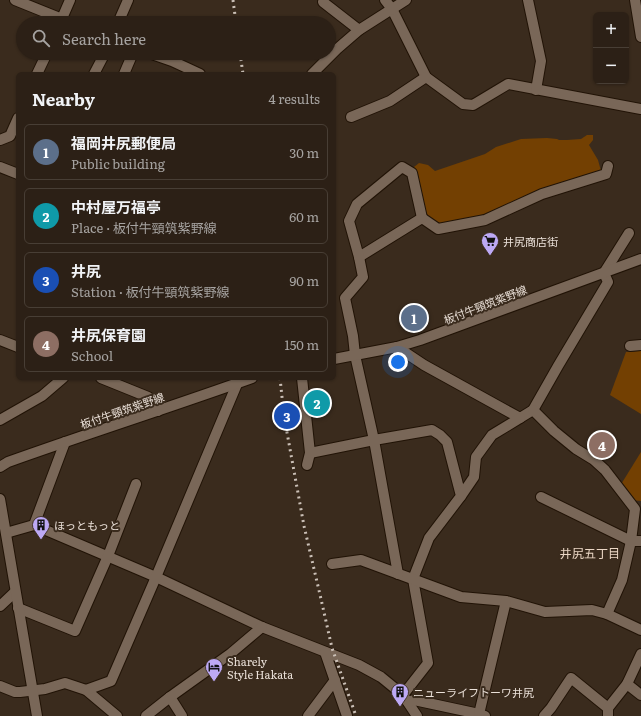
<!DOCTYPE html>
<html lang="en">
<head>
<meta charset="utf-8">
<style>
	body { margin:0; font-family:Literata,"Noto Sans JP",serif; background:#382d23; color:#f1f3f6 }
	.controls { position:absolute; right:12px; top:12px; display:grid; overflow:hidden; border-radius:6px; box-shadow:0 1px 3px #0004 }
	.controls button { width:36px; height:36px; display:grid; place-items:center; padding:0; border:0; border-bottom:1px solid #483e35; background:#2c2016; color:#f1f3f6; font:20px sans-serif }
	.you { position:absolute; left:398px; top:362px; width:14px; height:14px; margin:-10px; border:3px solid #fff; border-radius:50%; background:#1a73e8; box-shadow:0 0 0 6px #1a73e833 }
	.badge { display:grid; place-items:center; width:26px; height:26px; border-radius:50%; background:#bda9f5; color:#fff; font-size:13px; font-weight:700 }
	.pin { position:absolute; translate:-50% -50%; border:2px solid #fff; box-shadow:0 1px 4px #0006 }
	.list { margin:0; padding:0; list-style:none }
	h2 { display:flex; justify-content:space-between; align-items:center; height:52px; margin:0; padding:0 16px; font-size:17px }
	h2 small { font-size:13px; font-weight:400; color:#a6a3a1 }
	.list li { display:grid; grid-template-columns:26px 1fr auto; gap:12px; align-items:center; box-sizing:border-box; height:56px; margin:0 8px 8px; padding:0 8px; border:1px solid #483e35; border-radius:6px }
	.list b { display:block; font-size:15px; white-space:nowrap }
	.list p { margin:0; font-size:13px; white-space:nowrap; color:#a6a3a1 }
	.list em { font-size:13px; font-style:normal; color:#a6a3a1 }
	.icon { flex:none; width:22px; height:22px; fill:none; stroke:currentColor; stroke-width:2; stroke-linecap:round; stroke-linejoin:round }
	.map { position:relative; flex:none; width:641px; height:716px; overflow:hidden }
	.search { position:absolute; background:#2c2016; box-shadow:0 1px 3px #0004; left:16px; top:16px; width:320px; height:44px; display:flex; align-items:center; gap:10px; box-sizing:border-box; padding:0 14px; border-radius:22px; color:#a6a3a1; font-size:15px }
	.panel { position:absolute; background:#2c2016; box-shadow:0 1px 3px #0004; left:16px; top:72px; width:320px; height:308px; border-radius:6px }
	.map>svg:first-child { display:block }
	.green { fill:#734002 }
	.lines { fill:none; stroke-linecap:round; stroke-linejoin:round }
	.minor-casing { stroke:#211306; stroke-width:12 }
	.tertiary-casing { stroke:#211306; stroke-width:12 }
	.secondary-casing { stroke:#211306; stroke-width:12 }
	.minor { stroke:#796758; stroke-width:10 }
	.tertiary { stroke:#796758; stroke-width:10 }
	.secondary { stroke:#796758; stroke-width:10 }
	.rail { stroke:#cbc0b7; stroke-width:3; stroke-dasharray:2 4; stroke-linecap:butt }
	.labels { text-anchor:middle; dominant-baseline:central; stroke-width:4; stroke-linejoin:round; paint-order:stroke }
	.poi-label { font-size:11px; fill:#ebe1d9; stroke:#3a2b1d; text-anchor:start }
	.street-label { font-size:11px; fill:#ebe1d9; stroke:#3a2b1d }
	.neighbourhood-label { font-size:12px; fill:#ebd7c5; stroke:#3a2b1d }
</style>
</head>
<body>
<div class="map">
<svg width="641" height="716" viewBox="0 0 641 716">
	<rect width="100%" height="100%" fill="#3a2b1d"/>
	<g class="green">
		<polygon points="587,135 593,135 593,140 589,145 598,160 601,171 489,214 484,214 474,218 439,224 435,222 424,214 415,178 414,167 419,163 428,165 435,171 485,154 496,147 521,139 547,138 557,139 559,140 567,140 581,139"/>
		<polygon points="641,351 641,414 610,395 626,352"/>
		<polygon points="641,452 641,501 630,500 620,486"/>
	</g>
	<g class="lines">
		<defs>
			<g id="minor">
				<polyline points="15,0 72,23"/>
				<polyline points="385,0 392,9 426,77 463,104 473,105 508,84 641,109"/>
				<polyline points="528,0 541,61 536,90"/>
				<polyline points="635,0 641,37"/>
				<polyline points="323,2 359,30"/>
				<polyline points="60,23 70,0"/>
				<polyline points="118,23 128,0"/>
				<polyline points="149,53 172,61 200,74"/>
				<polyline points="37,74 47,53"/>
				<polyline points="94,74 105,53"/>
				<polyline points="124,74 133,53"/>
				<polyline points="312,74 337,49 359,30 406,0"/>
				<polyline points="351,117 390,101 426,77"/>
				<polyline points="0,140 10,136 18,118"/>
				<polyline points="0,167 18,174"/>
				<polyline points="359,257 422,218 438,229 485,220 542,194 606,174 608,166"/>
				<polyline points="0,340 18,347"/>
				<polyline points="630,346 641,345"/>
				<polyline points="397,347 424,365 520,418 533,410 558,366 608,282 604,273 629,233"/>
				<polyline points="101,378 148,397 158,411"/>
				<polyline points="302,378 310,453 307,465"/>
				<polyline points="533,410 554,431 576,449 594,460 605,470 635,509 631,541 622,580 607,614"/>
				<polyline points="0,420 42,396 63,378"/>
				<polyline points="310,453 374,440 432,430 440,435 447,442 461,496 429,538 413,579 428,663 403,695"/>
				<polyline points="461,496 474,477 476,457 492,435 520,418"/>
				<polyline points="541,497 631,541 641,541"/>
				<polyline points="34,525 65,442"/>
				<polyline points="6,533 34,525 156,577 262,627 359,665 381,677 403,695 417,716"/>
				<polyline points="332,564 361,560 461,597 506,601 545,612 592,610 607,614 641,630"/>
				<polyline points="398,574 374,440 355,355 353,336 345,298 363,277 359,257 349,221 357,204 402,167 412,173 422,218"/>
				<polyline points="0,606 15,592"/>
				<polyline points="18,608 75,631 108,556 136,484"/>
				<polyline points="325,652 347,716"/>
				<polyline points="627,684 641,695"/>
				<polyline points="0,686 15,692 20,692 45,689 65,683 86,690 117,716"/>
				<polyline points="86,690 111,681 156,577 237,384"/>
				<polyline points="170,697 182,716"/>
				<polyline points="408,702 414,700 479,714 485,716"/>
				<polyline points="479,714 506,601"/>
				<polyline points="146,716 170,697 230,654 262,627"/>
				<polyline points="308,716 335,680"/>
				<polyline points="544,716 551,708 571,678 608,708"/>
				<polyline points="608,716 608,708 627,684 641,654"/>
			</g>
			<polyline id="tertiary" points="0,499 37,716"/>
			<g id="secondary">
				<polyline points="334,359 397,347 420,340 641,259"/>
				<path d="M 0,467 L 8,462 C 89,433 171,407 252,378"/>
			</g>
		</defs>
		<use href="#minor" class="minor-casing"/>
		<use href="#tertiary" class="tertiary-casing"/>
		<use href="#secondary" class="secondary-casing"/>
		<use href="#minor" class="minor"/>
		<use href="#tertiary" class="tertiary"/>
		<use href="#secondary" class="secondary"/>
		<g class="rail">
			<polyline points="233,0 236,23"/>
			<polyline points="240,53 243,74"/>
			<polyline points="280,378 284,416 304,526 321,599 332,648 356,716"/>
		</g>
	</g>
	<defs>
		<symbol id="supermarket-pin" viewBox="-11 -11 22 30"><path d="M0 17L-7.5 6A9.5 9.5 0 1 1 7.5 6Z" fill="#bda9f5" stroke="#3a2b1d"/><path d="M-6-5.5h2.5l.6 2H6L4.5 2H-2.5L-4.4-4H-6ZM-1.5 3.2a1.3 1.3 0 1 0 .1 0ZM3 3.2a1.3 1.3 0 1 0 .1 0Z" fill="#111"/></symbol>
		<symbol id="building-pin" viewBox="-11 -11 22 30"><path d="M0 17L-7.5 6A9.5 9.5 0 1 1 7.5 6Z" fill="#bda9f5" stroke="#3a2b1d"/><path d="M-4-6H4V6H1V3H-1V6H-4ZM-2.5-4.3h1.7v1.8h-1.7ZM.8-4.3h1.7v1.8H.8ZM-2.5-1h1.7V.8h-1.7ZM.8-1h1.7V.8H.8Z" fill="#111"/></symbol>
		<symbol id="hotel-pin" viewBox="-11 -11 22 30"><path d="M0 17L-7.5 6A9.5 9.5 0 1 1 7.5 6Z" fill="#bda9f5" stroke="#3a2b1d"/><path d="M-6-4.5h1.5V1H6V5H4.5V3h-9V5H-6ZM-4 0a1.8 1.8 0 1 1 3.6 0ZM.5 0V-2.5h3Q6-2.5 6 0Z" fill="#111"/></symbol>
	</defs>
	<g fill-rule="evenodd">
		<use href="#supermarket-pin" x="480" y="231" width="20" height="27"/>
		<use href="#building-pin" x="31" y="515" width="20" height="27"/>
		<use href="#hotel-pin" x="204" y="657" width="20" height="27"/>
		<use href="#building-pin" x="390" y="682" width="20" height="27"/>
	</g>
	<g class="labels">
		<g class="poi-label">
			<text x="503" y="241">井尻商店街</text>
			<text x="54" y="525">ほっともっと</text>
			<text x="227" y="661">Sharely<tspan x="227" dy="13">Style Hakata</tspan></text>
			<text x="413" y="692">ニューライフトーワ井尻</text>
		</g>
		<g class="street-label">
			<text transform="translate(485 304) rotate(-21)">板付牛頸筑紫野線</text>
			<text transform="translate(122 410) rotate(-19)">板付牛頸筑紫野線</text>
		</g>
		<g class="neighbourhood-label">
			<text x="590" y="553">井尻五丁目</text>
		</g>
	</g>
</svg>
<div class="controls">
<button>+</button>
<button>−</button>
</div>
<div class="you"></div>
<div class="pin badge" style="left:414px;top:318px;background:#5c6f8a">1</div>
<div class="pin badge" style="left:317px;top:403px;background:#0f9aa8">2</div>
<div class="pin badge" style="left:287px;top:416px;background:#1a4fb4">3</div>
<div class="pin badge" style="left:602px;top:445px;background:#8d6e63">4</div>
<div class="search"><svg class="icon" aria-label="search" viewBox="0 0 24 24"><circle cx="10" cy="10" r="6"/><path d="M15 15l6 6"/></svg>Search here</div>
<section class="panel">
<h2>Nearby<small>4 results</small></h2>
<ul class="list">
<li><span class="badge" style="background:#5c6f8a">1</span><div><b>福岡井尻郵便局</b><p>Public building</p></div><em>30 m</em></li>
<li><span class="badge" style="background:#0f9aa8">2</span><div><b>中村屋万福亭</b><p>Place · 板付牛頸筑紫野線</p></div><em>60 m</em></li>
<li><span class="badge" style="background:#1a4fb4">3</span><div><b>井尻</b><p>Station · 板付牛頸筑紫野線</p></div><em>90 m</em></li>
<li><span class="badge" style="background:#8d6e63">4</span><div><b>井尻保育園</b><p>School</p></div><em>150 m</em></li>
</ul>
</section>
</div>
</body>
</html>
